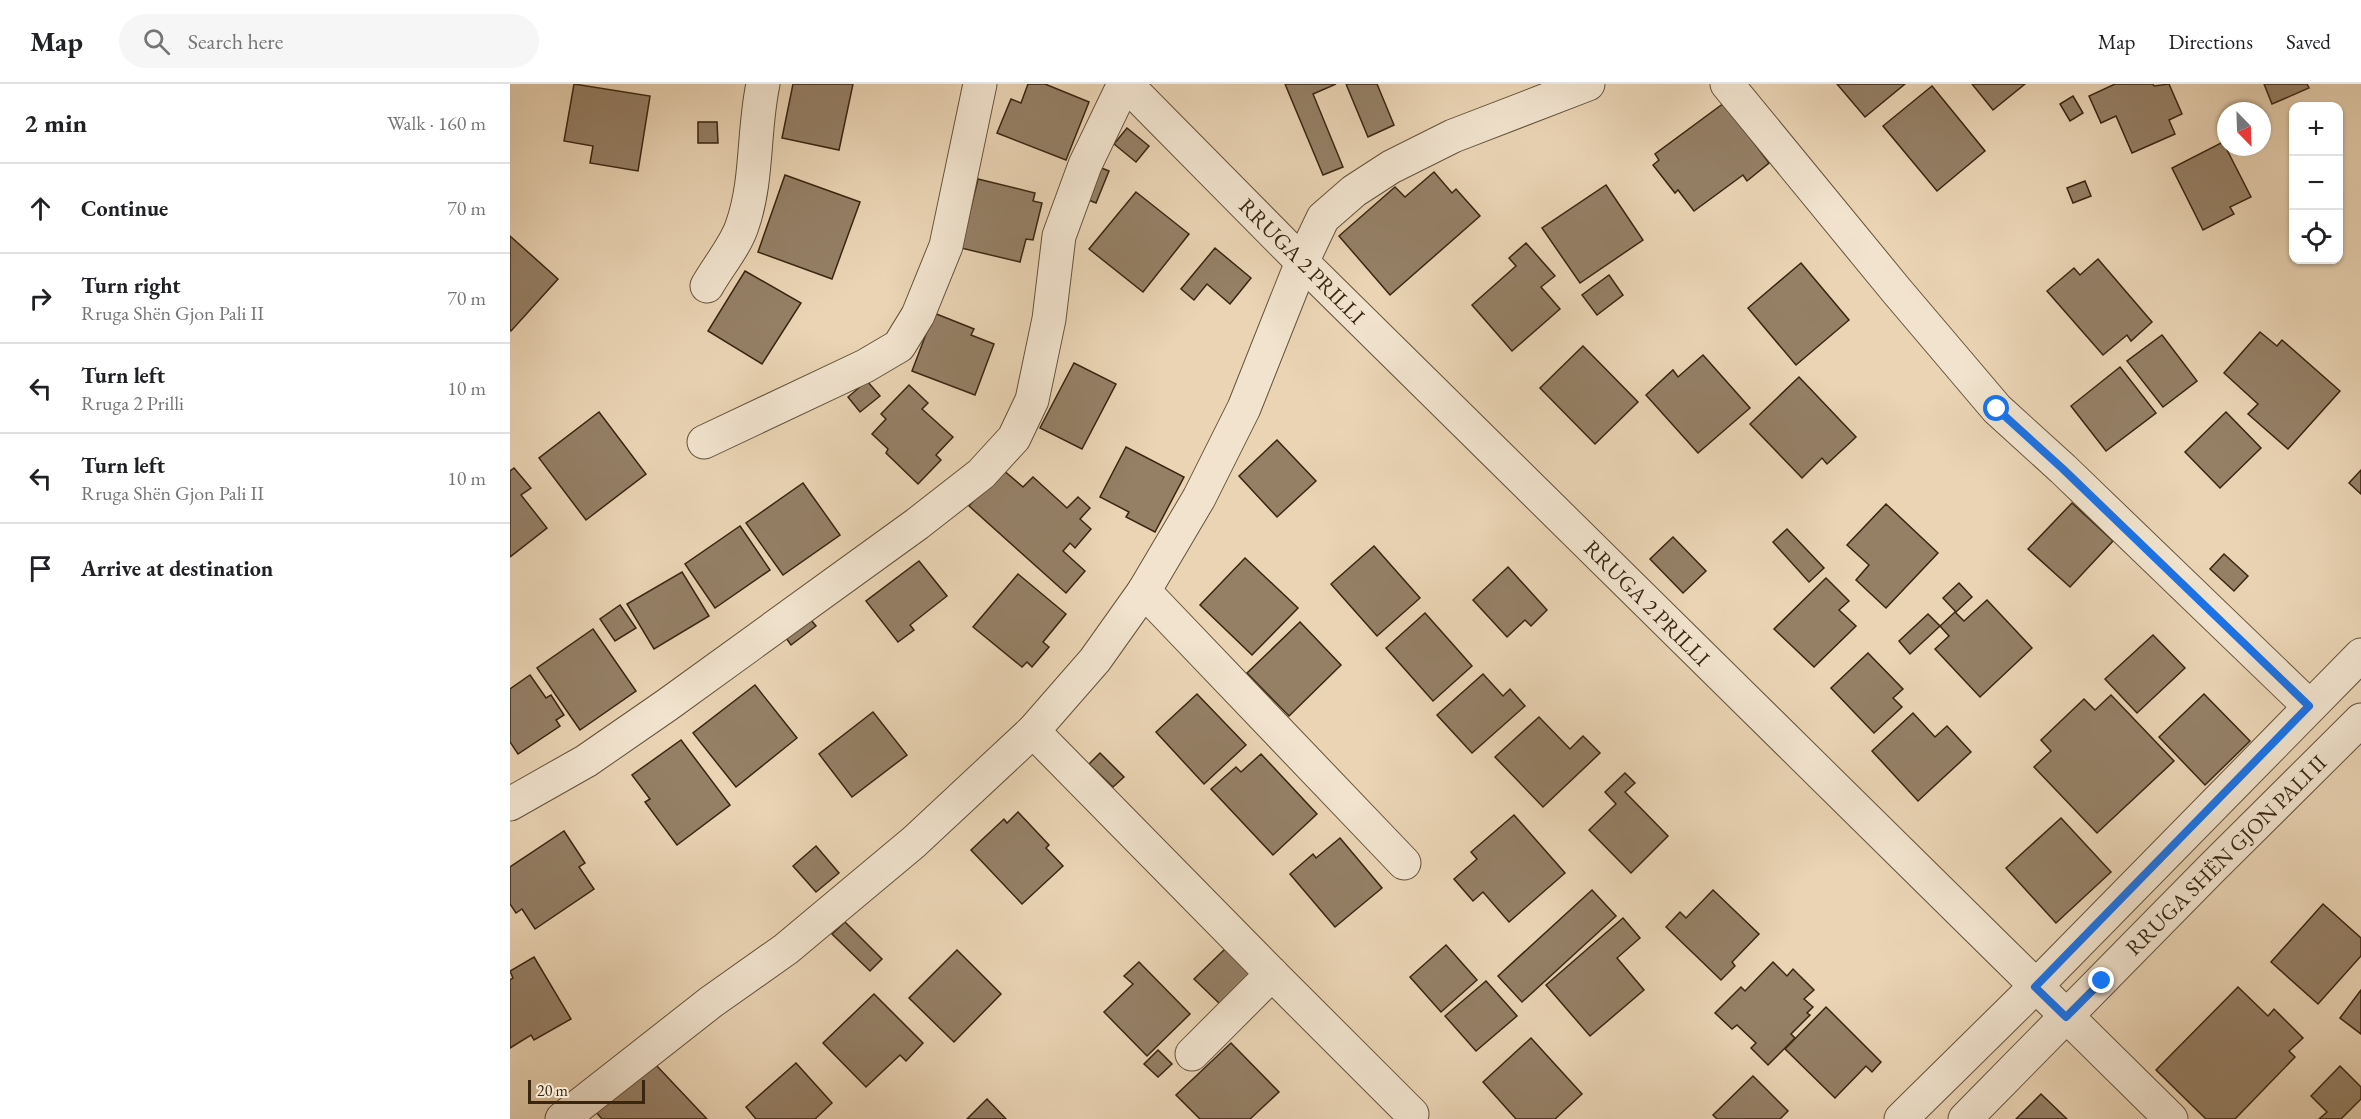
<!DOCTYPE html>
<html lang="en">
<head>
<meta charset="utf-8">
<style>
	body { margin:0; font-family:"EB Garamond",serif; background:#f6f6f6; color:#202124 }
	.controls { position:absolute; right:18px; top:18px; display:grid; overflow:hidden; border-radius:12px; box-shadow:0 2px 4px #0004 }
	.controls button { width:54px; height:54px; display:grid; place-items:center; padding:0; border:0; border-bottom:2px solid #e0e0e0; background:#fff; color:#202124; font:30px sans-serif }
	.compass { position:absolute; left:1707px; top:18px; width:54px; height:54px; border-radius:50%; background:#fff; box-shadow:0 2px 4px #0004; rotate:157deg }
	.scale { position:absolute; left:18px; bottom:15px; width:117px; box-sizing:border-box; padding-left:6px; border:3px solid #382611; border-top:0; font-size:16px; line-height:21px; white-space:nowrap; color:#382611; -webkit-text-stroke:4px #f1e3ce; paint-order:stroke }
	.stop { position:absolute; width:18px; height:18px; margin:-14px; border:4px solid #1a73e8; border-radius:50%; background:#fff }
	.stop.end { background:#1a73e8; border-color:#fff; box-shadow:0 2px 6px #0008 }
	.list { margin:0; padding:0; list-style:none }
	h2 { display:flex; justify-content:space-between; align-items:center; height:78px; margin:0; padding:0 24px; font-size:26px }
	h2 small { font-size:20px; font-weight:400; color:#757577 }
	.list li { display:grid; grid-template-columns:39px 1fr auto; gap:18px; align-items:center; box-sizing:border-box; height:90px; padding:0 24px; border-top:2px solid #e0e0e0 }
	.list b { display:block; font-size:22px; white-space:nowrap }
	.list p { margin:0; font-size:20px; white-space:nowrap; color:#757577 }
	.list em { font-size:20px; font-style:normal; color:#757577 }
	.icon { flex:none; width:33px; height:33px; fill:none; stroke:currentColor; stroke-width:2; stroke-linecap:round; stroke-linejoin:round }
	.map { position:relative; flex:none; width:1851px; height:1035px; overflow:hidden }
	header { display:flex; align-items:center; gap:36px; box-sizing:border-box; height:84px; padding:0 30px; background:#fff; border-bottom:2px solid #e0e0e0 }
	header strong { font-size:28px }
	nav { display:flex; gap:33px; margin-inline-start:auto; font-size:21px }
	.search { width:420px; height:54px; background:#f6f6f6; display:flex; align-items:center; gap:15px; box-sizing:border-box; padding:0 21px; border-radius:33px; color:#757577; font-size:22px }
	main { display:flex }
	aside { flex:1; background:#fff }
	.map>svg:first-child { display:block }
	.building { fill:#958066; stroke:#382611; stroke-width:1.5 }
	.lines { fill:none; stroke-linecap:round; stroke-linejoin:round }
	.minor-casing { stroke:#64523a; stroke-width:35 }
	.minor { stroke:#f1e3ce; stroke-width:33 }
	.route { stroke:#1a73e8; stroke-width:8 }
	.labels { text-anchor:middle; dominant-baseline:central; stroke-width:6; stroke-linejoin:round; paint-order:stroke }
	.street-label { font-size:22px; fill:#382611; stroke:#f1e3ce }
</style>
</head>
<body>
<header>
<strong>Map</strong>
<div class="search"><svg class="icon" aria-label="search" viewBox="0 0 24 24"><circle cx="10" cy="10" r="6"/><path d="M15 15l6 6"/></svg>Search here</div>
<nav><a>Map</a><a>Directions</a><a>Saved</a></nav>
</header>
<main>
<aside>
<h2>2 min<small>Walk · 160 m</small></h2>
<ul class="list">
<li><svg class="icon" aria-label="ahead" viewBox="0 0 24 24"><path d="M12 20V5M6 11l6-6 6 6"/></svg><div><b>Continue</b></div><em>70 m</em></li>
<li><svg class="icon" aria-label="right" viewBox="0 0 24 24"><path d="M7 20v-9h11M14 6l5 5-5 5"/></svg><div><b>Turn right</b><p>Rruga Shën Gjon Pali II</p></div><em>70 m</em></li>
<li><svg class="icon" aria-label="left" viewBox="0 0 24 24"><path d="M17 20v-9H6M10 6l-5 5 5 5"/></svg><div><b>Turn left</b><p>Rruga 2 Prilli</p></div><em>10 m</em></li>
<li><svg class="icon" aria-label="left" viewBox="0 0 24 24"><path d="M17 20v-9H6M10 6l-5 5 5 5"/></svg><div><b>Turn left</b><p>Rruga Shën Gjon Pali II</p></div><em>10 m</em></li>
<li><svg class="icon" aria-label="arrive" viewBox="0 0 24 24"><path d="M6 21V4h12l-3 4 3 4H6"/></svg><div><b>Arrive at destination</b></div></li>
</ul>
</aside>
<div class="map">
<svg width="1851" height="1035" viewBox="0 0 1851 1035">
	<rect width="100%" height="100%" fill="#ead4b4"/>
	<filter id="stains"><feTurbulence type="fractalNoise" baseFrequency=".00333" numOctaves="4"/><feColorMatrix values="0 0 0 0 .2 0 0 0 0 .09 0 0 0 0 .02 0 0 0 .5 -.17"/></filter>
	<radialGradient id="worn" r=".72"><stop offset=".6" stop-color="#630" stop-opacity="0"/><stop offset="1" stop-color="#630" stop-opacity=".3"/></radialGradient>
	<g class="building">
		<polygon points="64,0 140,12 128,87 80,79 83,62 54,57"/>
		<polygon points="283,0 343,0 329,66 272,54"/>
		<polygon points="518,0 535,0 579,18 556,76 487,49 501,15 511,19"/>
		<polygon points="775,0 826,0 803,10 833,83 813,91"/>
		<polygon points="836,0 867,0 884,41 858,53"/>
		<polygon points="1327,0 1395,0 1355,33"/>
		<polygon points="1462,0 1515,0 1483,26"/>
		<polygon points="1605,0 1643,0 1644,2 1659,0 1672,30 1659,36 1665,50 1622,69 1606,32 1591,39 1579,12"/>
		<polygon points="1754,0 1797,0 1799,4 1762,20"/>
		<polygon points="1422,2 1475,67 1427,107 1373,42"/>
		<polygon points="1563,12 1573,29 1560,37 1550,20"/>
		<polygon points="1214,19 1259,79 1237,97 1233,91 1184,127 1168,106 1165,109 1143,81 1149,76 1145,70"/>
		<polygon points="188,38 207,38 208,59 188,59"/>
		<polygon points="617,44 639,62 626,78 604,60"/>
		<polygon points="1713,58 1741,113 1720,123 1724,130 1693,146 1662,84"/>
		<polygon points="584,81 599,87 586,119 571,113"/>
		<polygon points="924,88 942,109 946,105 970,132 880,211 829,152 885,103 895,113"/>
		<polygon points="275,91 350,118 322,195 248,168"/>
		<polygon points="468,95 525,109 523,117 532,119 523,156 516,155 510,178 451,164"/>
		<polygon points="1575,97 1581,112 1563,119 1557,104"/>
		<polygon points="1096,101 1133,156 1070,199 1032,144"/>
		<polygon points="626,108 679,150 633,208 579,165"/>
		<polygon points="0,152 48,195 1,247 0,246"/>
		<polygon points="1016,159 1045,192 1031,203 1050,225 1002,267 962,221 1006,182 999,174"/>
		<polygon points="705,164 741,194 720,220 697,200 684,216 671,205"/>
		<polygon points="1588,175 1642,238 1621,257 1617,251 1593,271 1537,207 1564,184 1570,191"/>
		<polygon points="1291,179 1339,236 1286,281 1238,224"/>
		<polygon points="235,187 291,219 252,280 198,247"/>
		<polygon points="1099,191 1113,211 1087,231 1072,211"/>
		<polygon points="424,229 464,245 461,251 484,260 465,311 402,287"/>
		<polygon points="1750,248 1767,262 1772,256 1830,307 1778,365 1738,330 1748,320 1714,289"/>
		<polygon points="1652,251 1687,297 1653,323 1617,277"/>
		<polygon points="1073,262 1128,318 1085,360 1030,304"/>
		<polygon points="1193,271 1240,324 1188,369 1136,311 1163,286 1168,293"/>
		<polygon points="564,279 606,300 572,365 530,344"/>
		<polygon points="1610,283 1646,329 1596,367 1561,322"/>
		<polygon points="1289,293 1346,353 1317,380 1312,374 1292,394 1240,340"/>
		<polygon points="357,297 370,312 350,328 338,313"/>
		<polygon points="399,301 418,319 412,325 443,353 426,371 431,376 408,400 376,369 378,365 362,350 376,335 371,330"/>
		<polygon points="89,328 136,390 76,436 29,374"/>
		<polygon points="1716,328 1751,364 1710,404 1675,368"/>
		<polygon points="767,356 806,397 767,433 729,392"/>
		<polygon points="616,363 674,393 645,448 616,433 619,428 590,413"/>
		<polygon points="4,384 21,404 11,411 37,444 0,473 0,387"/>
		<polygon points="492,385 513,403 523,393 557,424 568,413 580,424 570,435 581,445 565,464 560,459 553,467 575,487 556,509 459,422"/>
		<polygon points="1851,386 1851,410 1839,399"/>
		<polygon points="293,399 330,451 273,491 236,439"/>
		<polygon points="1562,419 1603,457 1560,503 1518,465"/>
		<polygon points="1376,420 1428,469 1376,524 1346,496 1359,481 1337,461"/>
		<polygon points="230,442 260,486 205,524 175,480"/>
		<polygon points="1277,445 1314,484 1299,498 1263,458"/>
		<polygon points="1163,453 1196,487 1173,509 1140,475"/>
		<polygon points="864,462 910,514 867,552 821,500"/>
		<polygon points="1714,470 1738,492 1724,507 1700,485"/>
		<polygon points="735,474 788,524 742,571 690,521"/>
		<polygon points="409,477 437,512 400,541 404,546 388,558 356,517"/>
		<polygon points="998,483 1037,526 1021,542 1015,536 997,553 963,516"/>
		<polygon points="172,488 199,532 144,565 117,520"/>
		<polygon points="508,490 556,530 533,558 539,563 522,583 517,578 512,583 463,543"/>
		<polygon points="1316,494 1339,517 1329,526 1346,542 1304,583 1264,545"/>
		<polygon points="1449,499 1462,513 1446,528 1433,514"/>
		<polygon points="1477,516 1522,564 1470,613 1425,565 1439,552 1430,542 1445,528 1454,537"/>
		<polygon points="110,521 126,544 105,557 90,535"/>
		<polygon points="295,529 306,542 281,561 271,547"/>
		<polygon points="915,529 962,582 923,617 876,564"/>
		<polygon points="1418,530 1430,542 1400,570 1389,557"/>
		<polygon points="790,538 831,581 779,632 737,589"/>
		<polygon points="83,545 126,607 70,646 27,584"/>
		<polygon points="1643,551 1675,584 1627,629 1595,595"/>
		<polygon points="1358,569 1393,605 1383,614 1392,623 1364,649 1321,604"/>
		<polygon points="973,590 993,612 1000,605 1015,622 962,669 927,631"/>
		<polygon points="20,591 36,614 41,611 54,631 46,636 50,642 8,670 0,658 0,605"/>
		<polygon points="245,601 287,654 226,703 183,649"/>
		<polygon points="687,610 736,661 694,700 646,648"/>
		<polygon points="1694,610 1740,657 1695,701 1649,653"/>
		<polygon points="1601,611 1664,677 1587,749 1524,683 1541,667 1531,656 1574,615 1585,626"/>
		<polygon points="363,628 397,671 342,713 309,670"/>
		<polygon points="1403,629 1425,653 1437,642 1461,668 1408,717 1362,667"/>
		<polygon points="1029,633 1060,665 1073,652 1090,669 1033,723 985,673"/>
		<polygon points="171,656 220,721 167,761 135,718 140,715 122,691"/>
		<polygon points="590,669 614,693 603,703 579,680"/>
		<polygon points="751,670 807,730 763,771 701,705 726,683 731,688"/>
		<polygon points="1115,689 1125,699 1115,708 1158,752 1121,789 1079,746 1106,720 1095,708"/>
		<polygon points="508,728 539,761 536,764 553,782 512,820 461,766 494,735 497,739"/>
		<polygon points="1004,731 1055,789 999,838 973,808 963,817 944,795 967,775 961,768"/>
		<polygon points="1551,734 1601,788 1546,839 1496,784"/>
		<polygon points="54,747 75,779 69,783 84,805 25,845 12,825 6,829 0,820 0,783"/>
		<polygon points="830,754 872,804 825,843 780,790 803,770 806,774"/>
		<polygon points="306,762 329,789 306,808 283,782"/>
		<polygon points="1082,806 1106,832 1012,918 988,892"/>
		<polygon points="1203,806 1249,850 1222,878 1225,882 1211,896 1156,843 1170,828 1176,834"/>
		<polygon points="1813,820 1851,854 1851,872 1808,920 1761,878"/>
		<polygon points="1113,834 1130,854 1107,874 1134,906 1080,952 1036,901"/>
		<polygon points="335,838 372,875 360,887 322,850"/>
		<polygon points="936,861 967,896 931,928 900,893"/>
		<polygon points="716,864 742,890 710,920 684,895"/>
		<polygon points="447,866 491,910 444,958 399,914"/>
		<polygon points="24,873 61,935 24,956 21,951 0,964 0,896 3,894 0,887"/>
		<polygon points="629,878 680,930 637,972 594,928 623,900 614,892"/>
		<polygon points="1263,878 1277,892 1283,885 1304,906 1294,915 1303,923 1297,929 1300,931 1281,950 1285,954 1258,981 1241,964 1246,959 1227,941 1222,945 1205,929 1231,903 1235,907"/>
		<polygon points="976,897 1007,932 966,967 935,932"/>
		<polygon points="1728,903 1758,932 1764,925 1793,954 1779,967 1785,973 1725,1035 1696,1035 1646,986"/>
		<polygon points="1851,906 1851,950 1830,934"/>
		<polygon points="364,910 413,959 396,977 390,971 356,1003 313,959"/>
		<polygon points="1316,923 1371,978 1362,988 1356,982 1325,1014 1275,965"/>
		<polygon points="1021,954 1072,1010 1045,1035 1006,1035 973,998"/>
		<polygon points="721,959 769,1008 740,1035 690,1035 666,1011"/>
		<polygon points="648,966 662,980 648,993 634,980"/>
		<polygon points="286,979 322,1019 305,1035 246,1035 236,1023"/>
		<polygon points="145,980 197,1035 92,1035 86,1028"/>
		<polygon points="1830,982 1851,1003 1851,1015 1831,1035 1809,1035 1817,1028 1801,1012"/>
		<polygon points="1243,992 1278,1027 1270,1035 1207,1035 1203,1031"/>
		<polygon points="1531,1010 1557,1035 1506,1035"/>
		<polygon points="477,1015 496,1035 457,1035"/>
	</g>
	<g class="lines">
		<defs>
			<g id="minor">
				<polyline points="616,0 792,178 1661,1035"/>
				<polyline points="1217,0 1386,206 1487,325 1553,385 1799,622"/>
				<path d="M 197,202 C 207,184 226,161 232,142 C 248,97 243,46 253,0"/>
				<polyline points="194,358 355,282 389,262 408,231 436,162 470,0"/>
				<polyline points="634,507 894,779"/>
				<polyline points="523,647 762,890 902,1030"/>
				<polyline points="0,720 76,677 157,621 407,440 471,390 504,354 522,316 539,235 549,152 575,81 614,0"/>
				<polyline points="682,970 762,890"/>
				<polyline points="52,1035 201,918 276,865 404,758 523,647 585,576 634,507 689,414 734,324 792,178 813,134 844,107 881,83 943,52 1078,0"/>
				<polyline points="1391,1035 1525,903 1851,571"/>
				<polyline points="1455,1035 1701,785 1851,636"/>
			</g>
		</defs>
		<use href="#minor" class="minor-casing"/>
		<use href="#minor" class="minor"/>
	</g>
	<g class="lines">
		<polyline class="route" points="1487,325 1553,385 1799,622 1525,903 1556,933 1592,897"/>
	</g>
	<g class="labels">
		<g class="street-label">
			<text transform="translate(792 177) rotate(45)">RRUGA 2 PRILLI</text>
			<text transform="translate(1137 519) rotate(45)">RRUGA 2 PRILLI</text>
			<text transform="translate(1716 771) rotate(-45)">RRUGA SHËN GJON PALI II</text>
		</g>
	</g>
	<rect width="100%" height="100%" filter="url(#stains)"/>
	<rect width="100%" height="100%" fill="url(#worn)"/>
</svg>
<div class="controls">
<button>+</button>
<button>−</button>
<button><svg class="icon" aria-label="locate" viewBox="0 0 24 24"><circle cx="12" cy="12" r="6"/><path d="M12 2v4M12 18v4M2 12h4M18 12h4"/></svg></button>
</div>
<svg class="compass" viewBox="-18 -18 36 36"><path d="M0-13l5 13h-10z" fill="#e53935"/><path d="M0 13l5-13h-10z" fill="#757577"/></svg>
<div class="scale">20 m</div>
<div class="stop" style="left:1487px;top:325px"></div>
<div class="stop end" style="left:1592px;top:897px"></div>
</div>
</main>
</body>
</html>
